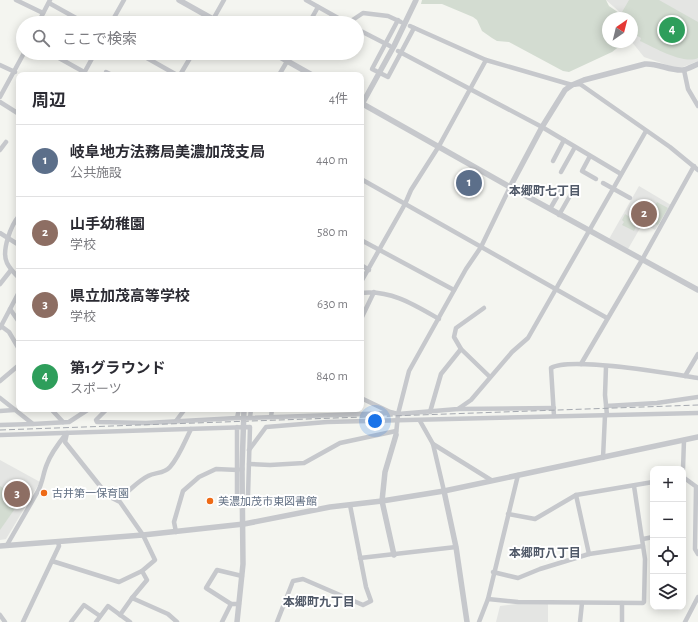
<!DOCTYPE html>
<html lang="ja">
<head>
<meta charset="utf-8">
<style>
	body { margin:0; font-family:"Alegreya Sans","Noto Sans JP",sans-serif; background:#f2f2f3; color:#2b2b33 }
	.controls { position:absolute; right:12px; bottom:12px; display:grid; overflow:hidden; border-radius:8px; box-shadow:0 2px 10px #0003 }
	.controls button { width:36px; height:36px; display:grid; place-items:center; padding:0; border:0; border-bottom:1px solid #e1e1e2; background:#fff; color:#2b2b33; font:20px sans-serif }
	.compass { position:absolute; left:602px; top:12px; width:36px; height:36px; border-radius:50%; background:#fff; box-shadow:0 2px 10px #0003; rotate:35deg }
	.you { position:absolute; left:375px; top:421px; width:14px; height:14px; margin:-10px; border:3px solid #fff; border-radius:50%; background:#1a73e8; box-shadow:0 0 0 6px #1a73e833 }
	.badge { display:grid; place-items:center; width:26px; height:26px; border-radius:50%; background:#ee6a16; color:#fff; font-size:13px; font-weight:700 }
	.pin { position:absolute; translate:-50% -50%; border:2px solid #fff; box-shadow:0 1px 4px #0006 }
	.list { margin:0; padding:0; list-style:none }
	h2 { display:flex; justify-content:space-between; align-items:center; height:52px; margin:0; padding:0 16px; font-size:17px }
	h2 small { font-size:13px; font-weight:400; color:#7c7c81 }
	.list li { display:grid; grid-template-columns:26px 1fr auto; gap:12px; align-items:center; box-sizing:border-box; height:72px; padding:0 16px; border-top:1px solid #e1e1e2 }
	.list b { display:block; font-size:15px; white-space:nowrap }
	.list p { margin:0; font-size:13px; white-space:nowrap; color:#7c7c81 }
	.list em { font-size:13px; font-style:normal; color:#7c7c81 }
	.icon { flex:none; width:22px; height:22px; fill:none; stroke:currentColor; stroke-width:2; stroke-linecap:round; stroke-linejoin:round }
	.map { position:relative; flex:none; width:698px; height:622px; overflow:hidden }
	.search { position:absolute; background:#fff; box-shadow:0 2px 10px #0003; left:16px; top:16px; width:348px; height:44px; display:flex; align-items:center; gap:10px; box-sizing:border-box; padding:0 14px; border-radius:22px; color:#7c7c81; font-size:15px }
	.panel { position:absolute; background:#fff; box-shadow:0 2px 10px #0003; left:16px; top:72px; width:348px; height:340px; border-radius:8px }
	.map>svg:first-child { display:block }
	.built { fill:#e4e5e3 }
	.green { fill:#d3dcd1 }
	.lines { fill:none; stroke-linecap:round; stroke-linejoin:round }
	.minor { stroke:#c6c8cc; stroke-width:4.5 }
	.tertiary { stroke:#c6c8cc; stroke-width:5.5 }
	.rail { stroke:#a5a9b0; stroke-width:1; stroke-dasharray:6 3; stroke-linecap:butt }
	.tertiary-bridge { stroke:#c6c8cc; stroke-width:5.5 }
	.poi-dot { fill:#ee6a16; stroke:#fff; stroke-width:1.5 }
	.labels { text-anchor:middle; dominant-baseline:central; stroke-width:4; stroke-linejoin:round; paint-order:stroke }
	.poi-label { font-size:11px; fill:#616f83; stroke:#fff; text-anchor:start }
	.neighbourhood-label { font-size:12px; font-weight:bold; fill:#505968; stroke:#fff }
</style>
</head>
<body>
<div class="map">
<svg width="698" height="622" viewBox="0 0 698 622">
	<rect width="100%" height="100%" fill="#f4f5f0"/>
	<g class="built">
		<polygon points="606,0 698,0 698,61 683,67 673,67 644,57 632,42 632,18 622,18 622,14"/>
		<polygon points="639,186 671,205 655,230 643,223 628,249 609,239"/>
		<polygon points="0,460 40,482 6,539 0,540"/>
		<polygon points="523,603 548,604 548,622 496,622 500,606"/>
	</g>
	<g class="green">
		<polygon points="422,0 606,0 609,6 622,15 622,18 608,18 608,42 625,42 612,52 569,72 563,71 509,42 497,41 492,38 482,31 477,20 473,17 442,4 421,4"/>
		<path d="M 629,0 L 659,0 L 698,22 L 698,58 C 684,65 653,47 640,41 L 641,38 L 632,33 L 632,18 L 625,18 L 625,14 L 622,12 Z"/>
		<polygon points="657,202 668,208 658,225 655,224 653,227 645,222"/>
		<polygon points="625,214 638,222 634,231 622,225 624,222 622,220"/>
		<polygon points="0,486 21,500 0,530"/>
	</g>
	<g class="lines">
		<g class="minor">
			<polyline points="16,0 43,13"/>
			<polyline points="306,0 347,23"/>
			<polyline points="49,3 85,23"/>
			<polyline points="398,20 372,69 388,77 414,28"/>
			<polyline points="38,23 50,0"/>
			<polyline points="111,23 124,0"/>
			<polyline points="211,23 224,0"/>
			<polyline points="309,23 318,7"/>
			<polyline points="348,23 363,13 388,16 401,22"/>
			<polyline points="410,26 486,60 572,85 580,84 670,147 698,170"/>
			<polyline points="357,29 390,46"/>
			<polyline points="398,51 542,127 621,174"/>
			<polyline points="50,53 84,72"/>
			<polyline points="138,53 177,75"/>
			<polyline points="0,65 15,72"/>
			<polyline points="684,70 688,89 698,106"/>
			<polyline points="106,72 112,75"/>
			<polyline points="83,75 95,53"/>
			<polyline points="180,75 193,53"/>
			<polyline points="279,75 292,53"/>
			<polyline points="0,97 24,53"/>
			<polyline points="0,102 19,114"/>
			<polyline points="0,150 6,142"/>
			<polyline points="590,156 582,171 596,179"/>
			<polyline points="553,161 564,140"/>
			<polyline points="561,172 575,147"/>
			<polyline points="361,179 607,318"/>
			<polyline points="603,183 630,198"/>
			<polyline points="550,209 561,190"/>
			<polyline points="559,215 571,194"/>
			<path d="M 19,216 C 11,225 1,251 7,263 C 10,269 15,274 19,278"/>
			<polyline points="0,233 19,245"/>
			<polyline points="361,240 454,290"/>
			<polyline points="361,265 369,270"/>
			<polyline points="361,282 405,204 411,190 439,146 486,60"/>
			<polyline points="0,284 11,270"/>
			<path d="M 361,293 C 391,290 413,304 439,319"/>
			<polyline points="484,308 456,328 454,337 461,349 490,377"/>
			<polyline points="10,309 19,322"/>
			<polyline points="361,319 374,292"/>
			<polyline points="1,326 9,332 19,349"/>
			<polyline points="0,328 19,292"/>
			<polyline points="581,364 642,260 694,166"/>
			<polyline points="606,367 605,395 607,415"/>
			<polyline points="685,376 698,354"/>
			<polyline points="0,381 19,365"/>
			<polyline points="0,398 33,424 69,422 89,409"/>
			<polyline points="361,398 390,412 398,414 458,409 471,400 512,352 528,338 646,131"/>
			<polyline points="606,406 657,403 698,397"/>
			<polyline points="51,409 63,422"/>
			<polyline points="107,409 96,420 97,422 146,423 237,418"/>
			<polyline points="239,409 237,418 240,418"/>
			<polyline points="458,409 554,408"/>
			<polyline points="0,411 14,410"/>
			<polyline points="430,412 441,374 461,349"/>
			<path d="M 554,416 L 551,368 C 570,356 672,374 698,378"/>
			<polyline points="271,417 272,409"/>
			<polyline points="247,418 250,418 251,409"/>
			<polyline points="250,418 393,413"/>
			<polyline points="176,421 185,409"/>
			<polyline points="420,421 433,444 444,491"/>
			<polyline points="0,425 33,424"/>
			<polyline points="67,433 65,442 108,496 120,502 143,535 155,560 142,571 147,580 132,598 168,614 177,622"/>
			<polyline points="0,435 250,427 248,496 243,506 237,497 237,427"/>
			<polyline points="396,435 398,414 409,371 466,269 481,247 510,187"/>
			<polyline points="433,444 491,480"/>
			<polyline points="249,450 266,427 327,422 698,413"/>
			<polyline points="603,458 605,415"/>
			<polyline points="249,464 270,465 304,463 340,443 396,431"/>
			<polyline points="683,469 684,440"/>
			<polyline points="683,477 698,488"/>
			<polyline points="696,488 695,549 698,554"/>
			<polyline points="576,495 589,554 643,546"/>
			<path d="M 117,500 C 128,493 136,482 148,476 C 155,472 164,474 170,467 C 179,457 185,441 191,429"/>
			<polyline points="508,514 535,519 576,495 653,482"/>
			<polyline points="176,532 174,522 183,491 199,477 216,469 238,470"/>
			<polyline points="643,539 653,537"/>
			<path d="M 7,545 L 38,491 C 43,482 43,473 47,464 C 51,453 58,444 66,434"/>
			<polyline points="360,558 456,547"/>
			<polyline points="52,561 119,582 142,571"/>
			<polyline points="493,572 518,578 540,569 589,554"/>
			<polyline points="488,599 518,602 643,603 644,602 645,559 634,486"/>
			<polyline points="231,604 206,588 217,570 242,576"/>
			<polyline points="0,615 5,622"/>
			<polyline points="120,615 132,598"/>
			<polyline points="23,622 59,546 58,542"/>
			<polyline points="71,622 84,605 100,616"/>
			<polyline points="96,622 108,606 130,622"/>
			<polyline points="222,622 231,604 239,604"/>
			<polyline points="277,622 293,581 303,579 363,605 371,601 366,587 350,505"/>
			<polyline points="479,622 488,599 518,475"/>
			<polyline points="580,622 582,603"/>
			<polyline points="622,622 622,603"/>
			<polyline points="685,622 698,597"/>
		</g>
		<g class="tertiary">
			<polyline points="179,0 220,23"/>
			<polyline points="273,53 312,75"/>
			<polyline points="361,103 510,187 698,290"/>
			<polyline points="361,106 394,46 416,0"/>
			<path d="M 510,187 L 542,127 L 565,90 L 572,85 L 584,80 L 645,64 C 658,63 670,71 683,70 C 688,69 693,66 698,64"/>
			<polyline points="444,491 456,547 467,622"/>
			<polyline points="0,546 143,535 244,524 330,507 382,501 444,491 698,437"/>
			<polyline points="394,555 382,501 385,472 396,435"/>
			<polyline points="237,622 243,564 242,469"/>
		</g>
		<polyline class="rail" points="0,430 698,405"/>
		<polyline class="tertiary-bridge" points="242,469 244,409"/>
	</g>
	<g class="poi-dot">
		<circle cx="44" cy="493" r="4"/>
		<circle cx="210" cy="501" r="4"/>
	</g>
	<g class="labels">
		<g class="poi-label">
			<text x="52" y="493">古井第一保育園</text>
			<text x="218" y="501">美濃加茂市東図書館</text>
		</g>
		<g class="neighbourhood-label">
			<text x="545" y="191">本郷町七丁目</text>
			<text x="545" y="553">本郷町八丁目</text>
			<text x="319" y="602">本郷町九丁目</text>
		</g>
	</g>
</svg>
<div class="controls">
<button>+</button>
<button>−</button>
<button><svg class="icon" aria-label="locate" viewBox="0 0 24 24"><circle cx="12" cy="12" r="6"/><path d="M12 2v4M12 18v4M2 12h4M18 12h4"/></svg></button>
<button><svg class="icon" aria-label="layers" viewBox="0 0 24 24"><path d="M12 4l9 5-9 5-9-5zM3 14l9 5 9-5"/></svg></button>
</div>
<svg class="compass" viewBox="-18 -18 36 36"><path d="M0-13l5 13h-10z" fill="#e53935"/><path d="M0 13l5-13h-10z" fill="#7c7c81"/></svg>
<div class="you"></div>
<div class="pin badge" style="left:469px;top:183px;background:#5c6f8a">1</div>
<div class="pin badge" style="left:644px;top:214px;background:#8d6e63">2</div>
<div class="pin badge" style="left:17px;top:494px;background:#8d6e63">3</div>
<div class="pin badge" style="left:672px;top:30px;background:#2e9e5b">4</div>
<div class="search"><svg class="icon" aria-label="search" viewBox="0 0 24 24"><circle cx="10" cy="10" r="6"/><path d="M15 15l6 6"/></svg>ここで検索</div>
<section class="panel">
<h2>周辺<small>4件</small></h2>
<ul class="list">
<li><span class="badge" style="background:#5c6f8a">1</span><div><b>岐阜地方法務局美濃加茂支局</b><p>公共施設</p></div><em>440 m</em></li>
<li><span class="badge" style="background:#8d6e63">2</span><div><b>山手幼稚園</b><p>学校</p></div><em>580 m</em></li>
<li><span class="badge" style="background:#8d6e63">3</span><div><b>県立加茂高等学校</b><p>学校</p></div><em>630 m</em></li>
<li><span class="badge" style="background:#2e9e5b">4</span><div><b>第1グラウンド</b><p>スポーツ</p></div><em>840 m</em></li>
</ul>
</section>
</div>
</body>
</html>
